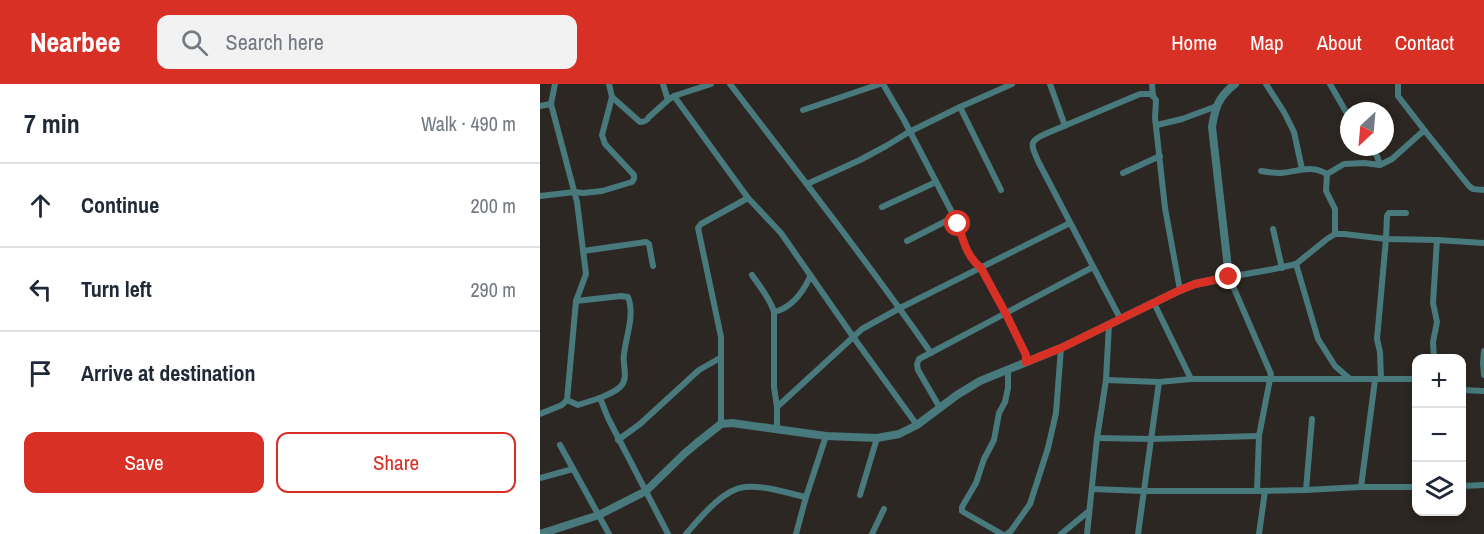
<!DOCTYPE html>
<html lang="en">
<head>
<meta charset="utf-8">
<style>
	body { margin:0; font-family:"Archivo Narrow",sans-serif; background:#f2f2f3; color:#1f2937 }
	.controls { position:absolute; right:18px; bottom:18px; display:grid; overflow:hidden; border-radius:12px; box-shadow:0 3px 9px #0003 }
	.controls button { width:54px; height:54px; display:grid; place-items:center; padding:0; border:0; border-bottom:2px solid #e0e1e3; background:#fff; color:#1f2937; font:30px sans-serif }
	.compass { position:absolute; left:800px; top:18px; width:54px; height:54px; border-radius:50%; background:#fff; box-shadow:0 3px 9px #0003; rotate:206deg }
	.stop { position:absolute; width:18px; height:18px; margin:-14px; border:4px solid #d93025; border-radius:50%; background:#fff }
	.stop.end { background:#d93025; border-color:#fff; box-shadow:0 2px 6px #0008 }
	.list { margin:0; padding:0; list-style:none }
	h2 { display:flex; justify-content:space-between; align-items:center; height:78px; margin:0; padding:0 24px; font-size:26px }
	h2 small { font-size:20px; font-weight:400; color:#747a83 }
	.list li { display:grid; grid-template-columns:39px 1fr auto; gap:18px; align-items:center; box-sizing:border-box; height:84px; padding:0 24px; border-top:2px solid #e0e1e3 }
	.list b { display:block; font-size:22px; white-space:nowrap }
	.list em { font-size:20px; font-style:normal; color:#747a83 }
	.actions { display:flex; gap:12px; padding:18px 24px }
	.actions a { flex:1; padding:14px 0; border:2px solid #d93025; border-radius:12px; text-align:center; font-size:21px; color:#d93025 }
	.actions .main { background:#d93025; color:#fff }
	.icon { flex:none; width:33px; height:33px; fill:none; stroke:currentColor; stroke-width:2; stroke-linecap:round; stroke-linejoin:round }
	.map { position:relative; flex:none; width:944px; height:450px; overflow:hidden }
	header { display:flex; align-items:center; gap:36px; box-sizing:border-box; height:84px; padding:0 30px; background:#d93025; color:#fff }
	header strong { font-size:28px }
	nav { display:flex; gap:33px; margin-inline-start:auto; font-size:21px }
	.search { width:420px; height:54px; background:#f2f2f3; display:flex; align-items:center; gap:15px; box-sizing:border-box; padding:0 21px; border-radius:12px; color:#747a83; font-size:22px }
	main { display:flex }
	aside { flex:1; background:#fff }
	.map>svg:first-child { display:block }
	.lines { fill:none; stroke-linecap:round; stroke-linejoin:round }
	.minor { stroke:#48797c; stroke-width:6 }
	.tertiary { stroke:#48797c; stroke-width:8 }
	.route { stroke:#d93025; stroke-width:8 }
</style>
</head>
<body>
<header>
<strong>Nearbee</strong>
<div class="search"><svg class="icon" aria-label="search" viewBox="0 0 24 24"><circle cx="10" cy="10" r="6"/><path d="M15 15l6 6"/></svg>Search here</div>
<nav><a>Home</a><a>Map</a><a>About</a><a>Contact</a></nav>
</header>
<main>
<aside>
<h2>7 min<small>Walk · 490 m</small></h2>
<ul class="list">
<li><svg class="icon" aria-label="ahead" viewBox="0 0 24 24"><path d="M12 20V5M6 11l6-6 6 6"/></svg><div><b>Continue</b></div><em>200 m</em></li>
<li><svg class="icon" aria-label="left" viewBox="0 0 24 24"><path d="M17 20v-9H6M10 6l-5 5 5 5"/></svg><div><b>Turn left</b></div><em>290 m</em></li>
<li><svg class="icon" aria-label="arrive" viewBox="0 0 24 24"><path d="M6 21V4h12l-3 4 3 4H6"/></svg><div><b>Arrive at destination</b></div></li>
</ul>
<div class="actions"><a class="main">Save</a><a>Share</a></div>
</aside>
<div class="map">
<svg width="944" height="450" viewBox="0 0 944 450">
	<rect width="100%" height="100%" fill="#2c2722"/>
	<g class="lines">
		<g class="minor">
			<path d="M 69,0 L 72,13 L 100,38 C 105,38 107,37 109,33 L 128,16 L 134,12 L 171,0"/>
			<polyline points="123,0 128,16"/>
			<path d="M 190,0 C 258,89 327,177 391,269"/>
			<polyline points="343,0 364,36 418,140 428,168 436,180 441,184 466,230 485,271 486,277"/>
			<polyline points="510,0 525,42"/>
			<polyline points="612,0 613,12 616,16 615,34 625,124 640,206"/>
			<polyline points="726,0 744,28 754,48 762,85"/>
			<polyline points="790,0 809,33"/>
			<polyline points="134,12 208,114 241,149 314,254 377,341"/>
			<polyline points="0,22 11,20"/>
			<polyline points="420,23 461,106"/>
			<polyline points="263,26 340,0"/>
			<polyline points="617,41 642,35 677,22"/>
			<polyline points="885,47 929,102 933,105 944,106"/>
			<polyline points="830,63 837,72 840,81"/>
			<path d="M 721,87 C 727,88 734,89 740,89 C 758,88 770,80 787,90"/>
			<polyline points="583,89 620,72"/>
			<polyline points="267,100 320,76 346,62 369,48 420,23 472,0"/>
			<polyline points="0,112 35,108 43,109 62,107 92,98 94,95 94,91 65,60 62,51 72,13"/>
			<polyline points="342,123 396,98"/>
			<polyline points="733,145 742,184"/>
			<polyline points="795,150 795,125 786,107 787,90 804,80 824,79 840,81 852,75 881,49 885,47 858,12 858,0"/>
			<polyline points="367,157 414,133"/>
			<polyline points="43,167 106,158 109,160 113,182"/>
			<polyline points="756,180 778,255 795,282 810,295"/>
			<path d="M 212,191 C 220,203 230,214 234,228 L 234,303 L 237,323 L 237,345"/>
			<path d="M 36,217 L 81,212 L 88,213 C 95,231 86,252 84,270 C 82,281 89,293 81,302 C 76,308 66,311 60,314"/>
			<polyline points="614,219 651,295"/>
			<path d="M 234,228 C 251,224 263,208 270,193"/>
			<path d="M 581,236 L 498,77 C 492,62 487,58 505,50 L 600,10 L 610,10 L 613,12"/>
			<polyline points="944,267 943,279 944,291"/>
			<polyline points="894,274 893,258 897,238 893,219 897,156"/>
			<polyline points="841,295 840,268 837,255 846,155 847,132 849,129 866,129"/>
			<polyline points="566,296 619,298 651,295 876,295"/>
			<polyline points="922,306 944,307"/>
			<polyline points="27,316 38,321 60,314 68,334 128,450"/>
			<polyline points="237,323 322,245 360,224 530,139"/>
			<polyline points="400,324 378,286 377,280 379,275 553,183"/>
			<polyline points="0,330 22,321 27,316 36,217 46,190 37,118 11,20 15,0"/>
			<polyline points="181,340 181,253 158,144 161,140 208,114"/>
			<polyline points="557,354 611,355 719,352"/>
			<polyline points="78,356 100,340 159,286 180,274"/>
			<polyline points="20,361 69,450"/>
			<polyline points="0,394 33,385"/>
			<polyline points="922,402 944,401"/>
			<polyline points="821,403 835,296"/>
			<polyline points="552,405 604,407 717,407 766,406 821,403 876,403"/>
			<polyline points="766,406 772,335"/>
			<polyline points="717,407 719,352 731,290 689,193 734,185 756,180 787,155 795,150 804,150 846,155 897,156 944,159"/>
			<polyline points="320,411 337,354"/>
			<path d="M 146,450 C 160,434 183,405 205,403 C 224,401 247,409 266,413"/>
			<polyline points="256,450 266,413 286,352"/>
			<polyline points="332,450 344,425"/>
			<polyline points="462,450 425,429 422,427 422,423 436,399 444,375 454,356 459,329 465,318 468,304 468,286"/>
			<polyline points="467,450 471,447 490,420 508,364 516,329 521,264"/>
			<polyline points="521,450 549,427"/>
			<polyline points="547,450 557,354 566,296 569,240"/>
			<polyline points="598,450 619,298"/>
			<polyline points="719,450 725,407"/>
		</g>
		<path class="tertiary" d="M 0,450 L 59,431 L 106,407 L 144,370 L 157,359 L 181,340 L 192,339 L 286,352 L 337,354 L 359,350 L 377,341 L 417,311 L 440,297 L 521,264 L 640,206 L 655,200 L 689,193 L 672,43 C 675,24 678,13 695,0"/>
	</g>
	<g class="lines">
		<path class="route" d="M 418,140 C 423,156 427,173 441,184 L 466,230 L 486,271 L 486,278 L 521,264 L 640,206 L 655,200 L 689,193"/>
	</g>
</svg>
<div class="controls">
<button>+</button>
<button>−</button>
<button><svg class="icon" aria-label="layers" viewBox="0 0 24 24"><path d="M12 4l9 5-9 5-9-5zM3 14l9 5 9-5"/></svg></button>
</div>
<svg class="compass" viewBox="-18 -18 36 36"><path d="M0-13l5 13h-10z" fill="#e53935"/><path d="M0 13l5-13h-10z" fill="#747a83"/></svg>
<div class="stop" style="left:418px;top:140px"></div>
<div class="stop end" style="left:689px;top:193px"></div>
</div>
</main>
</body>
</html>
